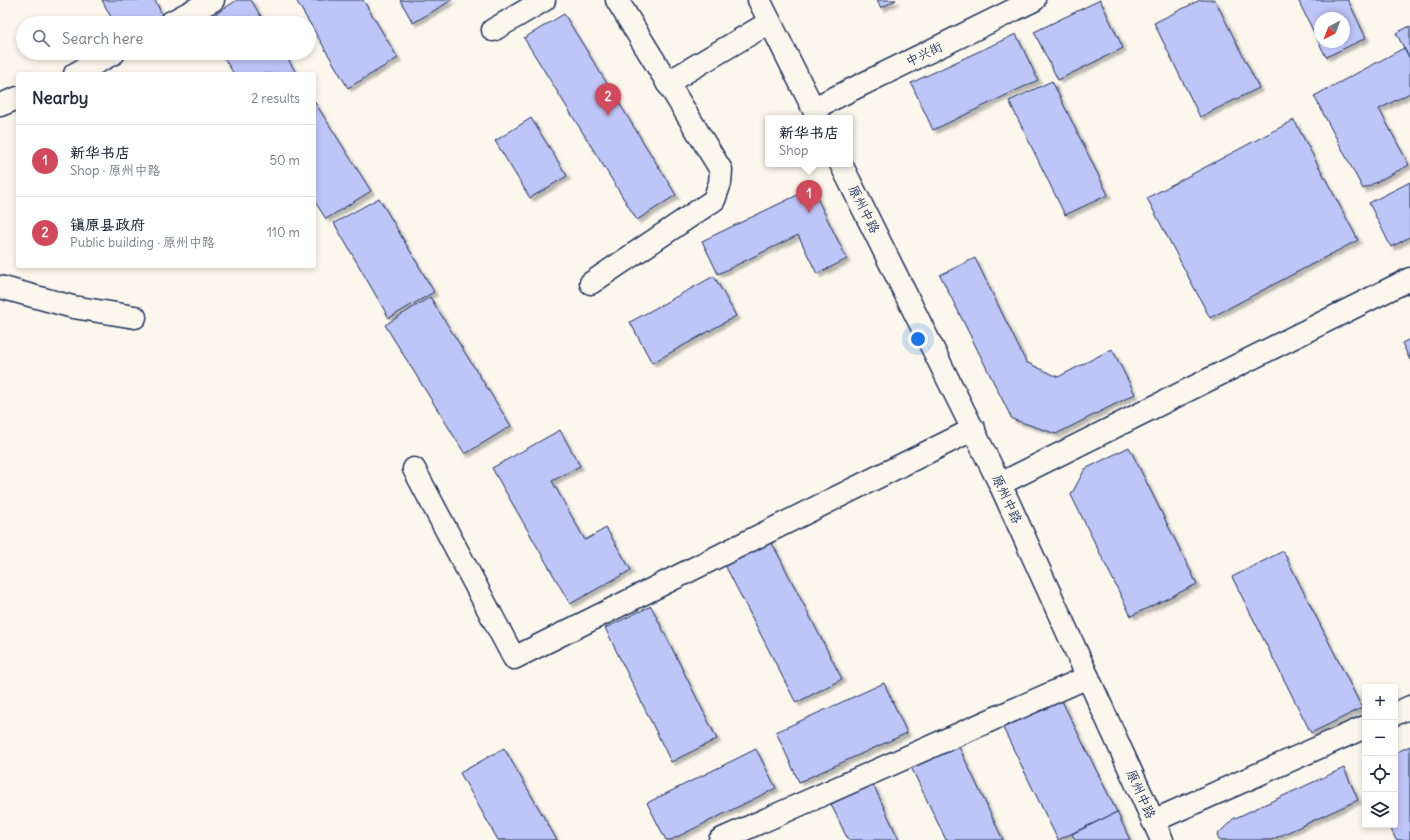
<!DOCTYPE html>
<html lang="en">
<head>
<meta charset="utf-8">
<style>
	body { margin:0; font-family:Delius,"LXGW WenKai TC",sans-serif; background:#f2f2f3; color:#1f2937 }
	.controls { position:absolute; right:12px; bottom:12px; display:grid; overflow:hidden; border-radius:4px; box-shadow:0 2px 6px #0003 }
	.controls button { width:36px; height:36px; display:grid; place-items:center; padding:0; border:0; border-bottom:1px solid #e0e1e3; background:#fff; color:#1f2937; font:20px sans-serif }
	.compass { position:absolute; left:1314px; top:12px; width:36px; height:36px; border-radius:50%; background:#fff; box-shadow:0 2px 6px #0003; rotate:221deg }
	.you { position:absolute; left:918px; top:339px; width:14px; height:14px; margin:-10px; border:3px solid #fff; border-radius:50%; background:#1a73e8; box-shadow:0 0 0 6px #1a73e833 }
	.badge { display:grid; place-items:center; width:26px; height:26px; border-radius:50%; background:#d1495b; color:#fff; font-size:13px; font-weight:700 }
	.pin { position:absolute; translate:-50% -33px; filter:drop-shadow(0 1px 2px #0008) }
	.pin::after { content:''; position:absolute; top:21px; width:14px; height:12px; background:inherit; clip-path:polygon(0 0,100% 0,50% 100%) }
	.popup { position:absolute; left:765px; top:115px; width:88px; height:52px; box-sizing:border-box; display:grid; place-content:center; border-radius:4px; background:#fff; filter:drop-shadow(0 1px 3px #0005); font-size:13px; white-space:nowrap; color:#747a83 }
	.popup b { font-size:15px; color:#1f2937 }
	.popup::after { content:''; position:absolute; left:50%; top:100%; margin-left:-8px; border:8px solid transparent; border-top-color:#fff }
	.list { margin:0; padding:0; list-style:none }
	h2 { display:flex; justify-content:space-between; align-items:center; height:52px; margin:0; padding:0 16px; font-size:17px }
	h2 small { font-size:13px; font-weight:400; color:#747a83 }
	.list li { display:grid; grid-template-columns:26px 1fr auto; gap:12px; align-items:center; box-sizing:border-box; height:72px; padding:0 16px; border-top:1px solid #e0e1e3 }
	.list b { display:block; font-size:15px; white-space:nowrap }
	.list p { margin:0; font-size:13px; white-space:nowrap; color:#747a83 }
	.list em { font-size:13px; font-style:normal; color:#747a83 }
	.icon { flex:none; width:22px; height:22px; fill:none; stroke:currentColor; stroke-width:2; stroke-linecap:round; stroke-linejoin:round }
	.map { position:relative; flex:none; width:1410px; height:840px; overflow:hidden }
	.search { position:absolute; background:#fff; box-shadow:0 2px 6px #0003; left:16px; top:16px; width:300px; height:44px; display:flex; align-items:center; gap:10px; box-sizing:border-box; padding:0 14px; border-radius:22px; color:#747a83; font-size:15px }
	.panel { position:absolute; background:#fff; box-shadow:0 2px 6px #0003; left:16px; top:72px; width:300px; height:196px; border-radius:4px }
	.map>svg:first-child { display:block }
	.building { fill:#bec5f7; stroke:#1b2f5e; fill-rule:evenodd; filter:url(#shadow) }
	.lines { fill:none; stroke-linecap:round; stroke-linejoin:round }
	.minor-casing { stroke:#1b2f5e; stroke-width:25 }
	.major-casing { stroke:#1b2f5e; stroke-width:25 }
	.minor { stroke:#fbf7ec; stroke-width:22 }
	.major { stroke:#fbf7ec; stroke-width:22 }
	.labels { text-anchor:middle; dominant-baseline:central; stroke-width:3.5; stroke-linejoin:round; paint-order:stroke }
	.street-label { font-size:13px; fill:#1b2f5e; stroke:#fbf7ec }
</style>
</head>
<body>
<div class="map">
<svg width="1410" height="840" viewBox="0 0 1410 840">
	<defs>
		<filter id="shadow"><feDropShadow dx="3.5" dy="3.5" stdDeviation="1" flood-color="#0004"/></filter>
	</defs>
	<rect width="100%" height="100%" fill="#fbf7ec"/>
	<filter id="ink" filterUnits="userSpaceOnUse"><feTurbulence type="fractalNoise" baseFrequency=".025" numOctaves="2"/><feDisplacementMap in="SourceGraphic" scale="8" xChannelSelector="R" yChannelSelector="G"/><feConvolveMatrix kernelMatrix="1 2 1 2 8 2 1 2 1" color-interpolation-filters="sRGB"/></filter>
	<g filter="url(#ink)">
		<g class="building">
			<polygon points="102,0 155,0 163,17 151,23 114,23"/>
			<polygon points="237,0 251,0 265,23 202,23"/>
			<polygon points="296,0 363,0 398,58 348,88"/>
			<polygon points="400,0 452,0 413,23"/>
			<polygon points="877,0 896,0 881,8"/>
			<polygon points="1100,0 1123,48 1058,80 1034,32"/>
			<polygon points="1200,0 1215,0 1259,88 1200,117 1154,23"/>
			<path d="M 1298,0 L 1348,0 L 1366,38 L 1326,57 ZM 1320,18 L 1344,18 L 1344,42 L 1320,42 Z"/>
			<polygon points="564,14 676,195 637,220 524,38"/>
			<polygon points="1410,26 1410,59 1396,33"/>
			<polygon points="1016,34 1038,80 933,130 911,83"/>
			<polygon points="1404,48 1410,59 1410,93 1379,109 1409,165 1363,189 1314,96"/>
			<polygon points="221,53 284,53 297,74 234,74"/>
			<polygon points="1052,81 1108,195 1065,215 1009,101"/>
			<polygon points="314,101 371,191 326,219 314,200"/>
			<polygon points="531,118 567,176 530,198 495,141"/>
			<polygon points="1294,120 1358,240 1210,318 1147,198"/>
			<polygon points="1410,182 1410,237 1391,247 1369,203"/>
			<polygon points="812,188 847,259 817,274 798,235 718,274 702,241"/>
			<polygon points="379,198 434,292 389,318 334,223"/>
			<polygon points="975,258 1026,362 1058,377 1112,349 1135,394 1056,434 1012,419 940,275"/>
			<polygon points="714,276 736,316 652,363 630,322"/>
			<polygon points="430,297 511,426 465,454 385,325"/>
			<polygon points="1410,339 1410,360 1402,343"/>
			<polygon points="560,430 580,466 552,481 585,540 606,528 631,570 570,604 492,468"/>
			<polygon points="1129,447 1197,584 1131,616 1071,495 1085,469"/>
			<polygon points="771,541 842,679 796,703 725,565"/>
			<polygon points="1283,551 1362,708 1311,733 1232,577"/>
			<polygon points="651,606 717,739 671,762 605,628"/>
			<polygon points="884,683 907,733 799,782 776,732"/>
			<polygon points="1060,697 1117,812 1058,840 1002,726"/>
			<polygon points="958,745 1003,840 946,840 911,767"/>
			<polygon points="1410,746 1410,840 1396,840 1389,825 1395,825 1395,753"/>
			<polygon points="504,748 557,840 498,840 460,773"/>
			<polygon points="756,749 776,788 671,840 666,840 647,803"/>
			<polygon points="1344,768 1358,800 1271,840 1219,840 1217,835 1233,819"/>
			<polygon points="873,784 899,840 848,840 831,804"/>
			<polygon points="1117,812 1130,840 1075,840 1072,834"/>
		</g>
		<g class="lines">
			<defs>
				<g id="minor">
					<polyline points="170,23 213,0"/>
					<polyline points="493,30 544,0"/>
					<polyline points="75,74 114,53"/>
					<polyline points="667,83 770,22"/>
					<polyline points="0,105 18,98"/>
					<polyline points="814,108 1034,0"/>
					<polyline points="591,283 714,200 720,183 721,170 617,0"/>
					<polyline points="0,287 73,307 135,317"/>
					<polyline points="414,469 514,658 974,429"/>
					<polyline points="1000,484 1410,279"/>
					<polyline points="1395,714 1410,707"/>
					<polyline points="1153,821 1365,727"/>
					<polyline points="720,840 1088,677"/>
				</g>
				<g id="major">
					<polyline points="759,0 818,118"/>
					<polyline points="841,164 1000,484 1162,840"/>
				</g>
			</defs>
			<use href="#minor" class="minor-casing"/>
			<use href="#major" class="major-casing"/>
			<use href="#minor" class="minor"/>
			<use href="#major" class="major"/>
		</g>
	</g>
	<g class="labels">
		<g class="street-label">
			<text transform="translate(924 54) rotate(-26)">中兴街</text>
			<text transform="translate(864 209) rotate(63)">原州中路</text>
			<text transform="translate(1007 499) rotate(65)">原州中路</text>
			<text transform="translate(1141 794) rotate(66)">原州中路</text>
		</g>
	</g>
</svg>
<div class="controls">
<button>+</button>
<button>−</button>
<button><svg class="icon" aria-label="locate" viewBox="0 0 24 24"><circle cx="12" cy="12" r="6"/><path d="M12 2v4M12 18v4M2 12h4M18 12h4"/></svg></button>
<button><svg class="icon" aria-label="layers" viewBox="0 0 24 24"><path d="M12 4l9 5-9 5-9-5zM3 14l9 5 9-5"/></svg></button>
</div>
<svg class="compass" viewBox="-18 -18 36 36"><path d="M0-13l5 13h-10z" fill="#e53935"/><path d="M0 13l5-13h-10z" fill="#747a83"/></svg>
<div class="you"></div>
<div class="pin badge" style="left:809px;top:213px">1</div>
<div class="popup"><b>新华书店</b>Shop</div>
<div class="pin badge" style="left:608px;top:116px">2</div>
<div class="search"><svg class="icon" aria-label="search" viewBox="0 0 24 24"><circle cx="10" cy="10" r="6"/><path d="M15 15l6 6"/></svg>Search here</div>
<section class="panel">
<h2>Nearby<small>2 results</small></h2>
<ul class="list">
<li><span class="badge">1</span><div><b>新华书店</b><p>Shop · 原州中路</p></div><em>50 m</em></li>
<li><span class="badge">2</span><div><b>镇原县政府</b><p>Public building · 原州中路</p></div><em>110 m</em></li>
</ul>
</section>
</div>
</body>
</html>
